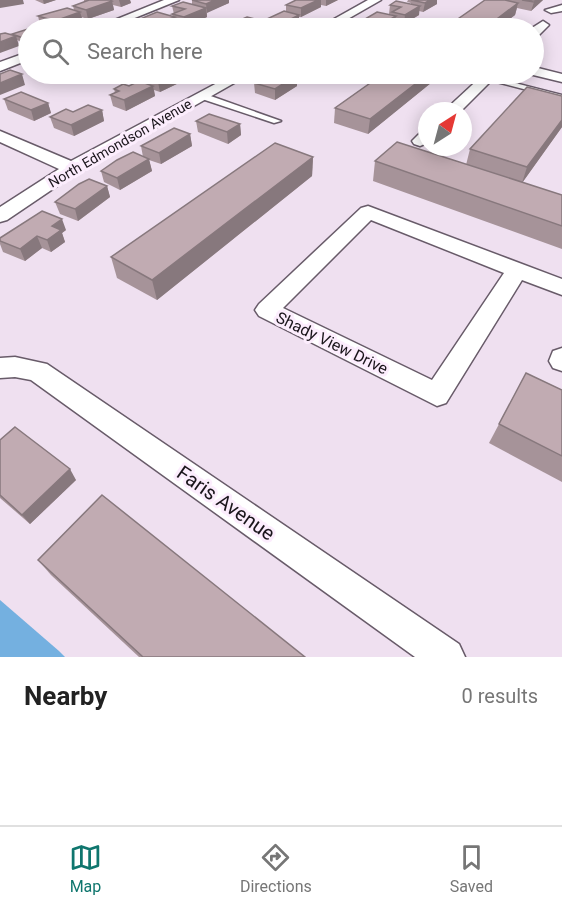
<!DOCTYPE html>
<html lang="en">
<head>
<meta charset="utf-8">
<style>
	body { margin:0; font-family:Roboto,sans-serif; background:#f2f2f2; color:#222 }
	.compass { position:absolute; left:418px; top:102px; width:54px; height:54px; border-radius:50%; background:#fff; box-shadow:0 3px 15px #0003; rotate:36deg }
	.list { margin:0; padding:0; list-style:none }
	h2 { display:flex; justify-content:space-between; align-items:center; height:78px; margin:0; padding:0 24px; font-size:26px }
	h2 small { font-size:20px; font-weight:400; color:#767676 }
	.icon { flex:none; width:33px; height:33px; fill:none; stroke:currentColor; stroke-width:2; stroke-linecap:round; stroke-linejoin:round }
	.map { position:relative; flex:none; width:562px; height:657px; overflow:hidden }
	.search { position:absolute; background:#fff; box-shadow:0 3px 15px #0003; left:18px; right:18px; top:18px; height:66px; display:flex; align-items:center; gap:15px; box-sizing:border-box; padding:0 21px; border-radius:33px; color:#767676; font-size:22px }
	.sheet { height:168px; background:#fff }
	nav { display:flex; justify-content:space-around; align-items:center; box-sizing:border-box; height:84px; border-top:2px solid #e0e0e0; background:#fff; font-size:16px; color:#767676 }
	nav a { display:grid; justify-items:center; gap:3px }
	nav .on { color:#0f766e }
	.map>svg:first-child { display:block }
	.water { fill:#74b0e0 }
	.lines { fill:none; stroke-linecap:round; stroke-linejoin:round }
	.service-casing { stroke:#685b69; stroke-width:3 }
	.minor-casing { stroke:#685b69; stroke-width:3 }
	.service { fill:#fff; fill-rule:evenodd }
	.minor { fill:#fff; fill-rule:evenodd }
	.wall { fill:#a69399 }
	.shaded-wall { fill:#87787d }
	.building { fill:#c1abb2; stroke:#87787d; stroke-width:1.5 }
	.labels { text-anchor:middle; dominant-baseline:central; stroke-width:6; stroke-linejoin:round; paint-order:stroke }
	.far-street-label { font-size:14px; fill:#1a151b; stroke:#fcedfd }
	.street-label { font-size:16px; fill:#1a151b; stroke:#fcedfd }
	.near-street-label { font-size:20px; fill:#1a151b; stroke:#fcedfd }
</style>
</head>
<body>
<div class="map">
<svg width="562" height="657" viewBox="0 0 562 657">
	<rect width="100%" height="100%" fill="#efe0f0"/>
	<polygon class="water" points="0,600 59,651 65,657 0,657"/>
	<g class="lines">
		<defs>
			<g id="service">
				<polygon points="487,76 562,95 562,99 485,79 485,77"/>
				<polygon points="199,94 205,94 281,121 274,123 199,98"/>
			</g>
			<g id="minor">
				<polygon points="164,0 179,0 110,28 95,28"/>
				<polygon points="368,0 381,0 332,28 318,28"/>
				<polygon points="562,5 562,11 551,13 545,10"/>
				<polygon points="543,21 549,25 538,36 534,36 532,28"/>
				<polygon points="28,52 28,60 0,71 0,62"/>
				<polygon points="534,67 562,74 562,82 529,74 534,74"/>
				<polygon points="234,74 250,74 78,172 7,220 0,222 0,207 59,169 0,142 0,131 71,161"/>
				<polygon points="484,74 498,74 461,111 444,111"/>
				<polygon points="427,130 427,143 420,146 414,144 412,141 421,132"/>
				<path d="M 368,206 L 562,279 L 562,295 L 522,280 L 446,403 L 437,406 L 259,316 L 255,310 L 259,304 L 361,208 ZM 371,220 L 504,273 L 432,380 L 283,308 Z"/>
				<polygon points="562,348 562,371 553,368 549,361 553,351"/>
				<polygon points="15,357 47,364 459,644 465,657 415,657 31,380 15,377 0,378 0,358"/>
			</g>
		</defs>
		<use href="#service" class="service-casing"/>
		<use href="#minor" class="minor-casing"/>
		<use href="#service" class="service"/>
		<use href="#minor" class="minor"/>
	</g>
	<g class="wall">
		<polygon points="35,0 56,0 44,4"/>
		<polygon points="84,0 130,0 131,3 121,7 113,5 114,10 88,19 81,17 83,21 63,28 51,28 40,25 38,16 74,10 73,6 84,2"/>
		<polygon points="192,0 234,0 229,0 229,3 207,12 207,17 185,27 176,24 176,27 170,28 115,28 129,28 128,24 173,17 172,14 174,14 172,6 192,5"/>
		<polygon points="296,0 338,0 326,6 321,5 321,7 301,17 299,17 299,19 285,27 269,23 269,18 286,11 286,5"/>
		<polygon points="408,0 437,0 437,4 423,12 419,11 419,15 404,24 395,22 394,25 389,28 350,28 360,26 360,22 392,15 389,14 390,5 411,4 411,3 407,2"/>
		<polygon points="485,0 543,0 531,11 517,8 515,15 498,28 445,28"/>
		<polygon points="259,20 259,28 260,28 220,28 220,25"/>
		<polygon points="28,29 24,43 17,40 19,46 13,35"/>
		<polygon points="29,74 67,74 52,80"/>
		<polygon points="270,74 317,74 302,83 297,81 297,86 275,100 255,93 254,83"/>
		<polygon points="383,74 442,74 368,134 334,123 335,108"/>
		<polygon points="145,77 185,80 160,92 154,90 155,96 126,111 113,106 110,95 115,93 114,89 146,83"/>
		<polygon points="562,96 562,127 522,183 562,195 562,249 373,181 375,161 466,165 470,149"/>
		<polygon points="4,99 48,103 51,113 34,121 8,110"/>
		<polygon points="102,110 104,121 74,136 54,128 50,117 73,112"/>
		<polygon points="196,121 240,124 241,135 228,144 198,132"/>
		<polygon points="190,134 192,146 161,164 149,160 152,171 120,190 104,182 101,171 143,157 141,146"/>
		<polygon points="313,157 312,176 157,300 117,278 111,257"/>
		<polygon points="107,186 110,197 78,221 60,214 55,202"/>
		<polygon points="66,230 62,233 65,242 51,252 42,248 25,261 3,252 0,244 0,238"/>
		<polygon points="526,373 562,390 562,482 489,443"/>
		<polygon points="0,440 76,480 30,524 0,498"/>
		<polygon points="38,560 305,657 139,657 51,575"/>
	</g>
	<g class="shaded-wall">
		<polygon points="0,0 23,0 24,4 0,8"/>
		<polygon points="43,0 56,0 44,4"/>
		<polygon points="119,0 130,0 131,3 121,7"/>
		<polygon points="215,0 229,0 229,3 207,13 206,4"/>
		<polygon points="318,0 321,0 321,7 301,17 301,8"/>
		<polygon points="326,0 338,0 326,6"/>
		<polygon points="430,0 437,0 437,4 423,12 425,3"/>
		<polygon points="537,0 543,0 531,11 534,2"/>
		<polygon points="112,1 114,10 88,19 86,10"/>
		<polygon points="518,3 515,15 498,28 485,28"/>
		<polygon points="420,6 419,15 404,24 405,15"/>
		<polygon points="206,8 207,17 185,27 184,17"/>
		<polygon points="80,12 83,21 63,28 57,28 55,21"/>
		<polygon points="299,15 299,19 285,27 285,22"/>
		<polygon points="396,16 394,25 389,28 379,28 379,26"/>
		<polygon points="175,17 176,27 170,28 142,28"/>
		<polygon points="259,20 259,28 248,25"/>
		<polygon points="16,36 19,46 0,53 0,42"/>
		<polygon points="28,36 28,41 24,43 23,38"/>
		<polygon points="22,74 25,85 0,95 0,83"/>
		<polygon points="50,74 67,74 52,80"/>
		<polygon points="176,74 184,74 185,80 160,92 158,82"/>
		<polygon points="302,74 317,74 302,83"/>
		<polygon points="428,74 442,74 368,134 370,119"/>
		<polygon points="297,75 297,86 275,100 275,89"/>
		<polygon points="153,86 155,96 126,111 124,100"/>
		<polygon points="48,103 51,113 34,121 31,110"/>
		<polygon points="102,110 104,121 74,136 71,125"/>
		<polygon points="562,120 562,127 522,183 527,167"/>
		<polygon points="240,124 241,135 228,144 227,132"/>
		<polygon points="190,134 192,146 161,164 159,153"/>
		<polygon points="313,157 312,176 157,300 152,280"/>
		<polygon points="149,159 152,171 120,190 117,178"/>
		<polygon points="107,186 110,197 78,221 75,209"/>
		<polygon points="62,219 66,230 62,233 65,242 51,252 47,240 52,226"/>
		<polygon points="37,236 42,248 25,261 20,249"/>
		<polygon points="70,469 76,480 30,524 22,515"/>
	</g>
	<g class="building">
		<polygon points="88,0 110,0 112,1 86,10 73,6 89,0"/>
		<polygon points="192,0 215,0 206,4"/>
		<polygon points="296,0 318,0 301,8 286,5"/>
		<polygon points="411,0 430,0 425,3"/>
		<polygon points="485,0 505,0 518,3 485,28 445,28"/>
		<polygon points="522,0 537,0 534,2"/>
		<polygon points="396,1 420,6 405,15 392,12 401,7 390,5"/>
		<polygon points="183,2 206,8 184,17 172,14 185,9 172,6"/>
		<polygon points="67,8 80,12 55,21 38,16"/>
		<polygon points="284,11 299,15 285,22 269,18"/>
		<polygon points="157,12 175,17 142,28 128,24"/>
		<polygon points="377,12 396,16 379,26 360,22"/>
		<polygon points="247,17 259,20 248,25 260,28 232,28 220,25 228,21 233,23"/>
		<polygon points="38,25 48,28 29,28"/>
		<polygon points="356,25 369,28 350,28"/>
		<polygon points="123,26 132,28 115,28"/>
		<polygon points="28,29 28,36 23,38 12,34"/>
		<polygon points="5,33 16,36 0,42 0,34"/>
		<polygon points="10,70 22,74 0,83 0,74"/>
		<polygon points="152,74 176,74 158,82 145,77"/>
		<polygon points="270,74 290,74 297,75 275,89 254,83"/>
		<polygon points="383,74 428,74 370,119 335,108"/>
		<polygon points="139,81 153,86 124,100 110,95 119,91 114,89 123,84 129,86"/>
		<polygon points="527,87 562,96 562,120 527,167 470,149"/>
		<polygon points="21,92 48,103 31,110 4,99"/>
		<polygon points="88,105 102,110 71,125 50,117 66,109 73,112"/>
		<polygon points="209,114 240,124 227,132 196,121"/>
		<polygon points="174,128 190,134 159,153 141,146"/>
		<polygon points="397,142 562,195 562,226 375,161"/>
		<polygon points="275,143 313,157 152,280 111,257"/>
		<polygon points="133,152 149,159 117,178 101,171 117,160"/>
		<polygon points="89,179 107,186 75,209 55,202 79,184"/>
		<polygon points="42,211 62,219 52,226 61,230 47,240 37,236 20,249 0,241 0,238"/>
		<polygon points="526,373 562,390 562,456 499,424"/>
		<polygon points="15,427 70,469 22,515 0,495 0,440"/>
		<polygon points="102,495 305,657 143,657 38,560"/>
	</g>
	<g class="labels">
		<g class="far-street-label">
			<text transform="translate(120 143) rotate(-30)">North Edmondson Avenue</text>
		</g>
		<g class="street-label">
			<text transform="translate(332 343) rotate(26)">Shady View Drive</text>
		</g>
		<g class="near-street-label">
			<text transform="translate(226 503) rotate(35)">Faris Avenue</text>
		</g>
	</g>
</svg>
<svg class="compass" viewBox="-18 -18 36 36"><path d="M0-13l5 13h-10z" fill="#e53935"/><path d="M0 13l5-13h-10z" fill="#767676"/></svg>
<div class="search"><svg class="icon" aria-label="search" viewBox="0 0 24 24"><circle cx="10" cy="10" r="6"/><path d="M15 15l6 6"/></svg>Search here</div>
</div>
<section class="sheet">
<h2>Nearby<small>0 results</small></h2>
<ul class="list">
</ul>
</section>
<nav>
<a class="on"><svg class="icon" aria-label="map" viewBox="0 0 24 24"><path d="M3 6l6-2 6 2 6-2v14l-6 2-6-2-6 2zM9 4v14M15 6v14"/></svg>Map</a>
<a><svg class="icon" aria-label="directions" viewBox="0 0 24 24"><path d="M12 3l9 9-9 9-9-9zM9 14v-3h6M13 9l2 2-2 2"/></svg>Directions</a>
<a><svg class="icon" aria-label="saved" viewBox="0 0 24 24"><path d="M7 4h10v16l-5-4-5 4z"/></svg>Saved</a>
</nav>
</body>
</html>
